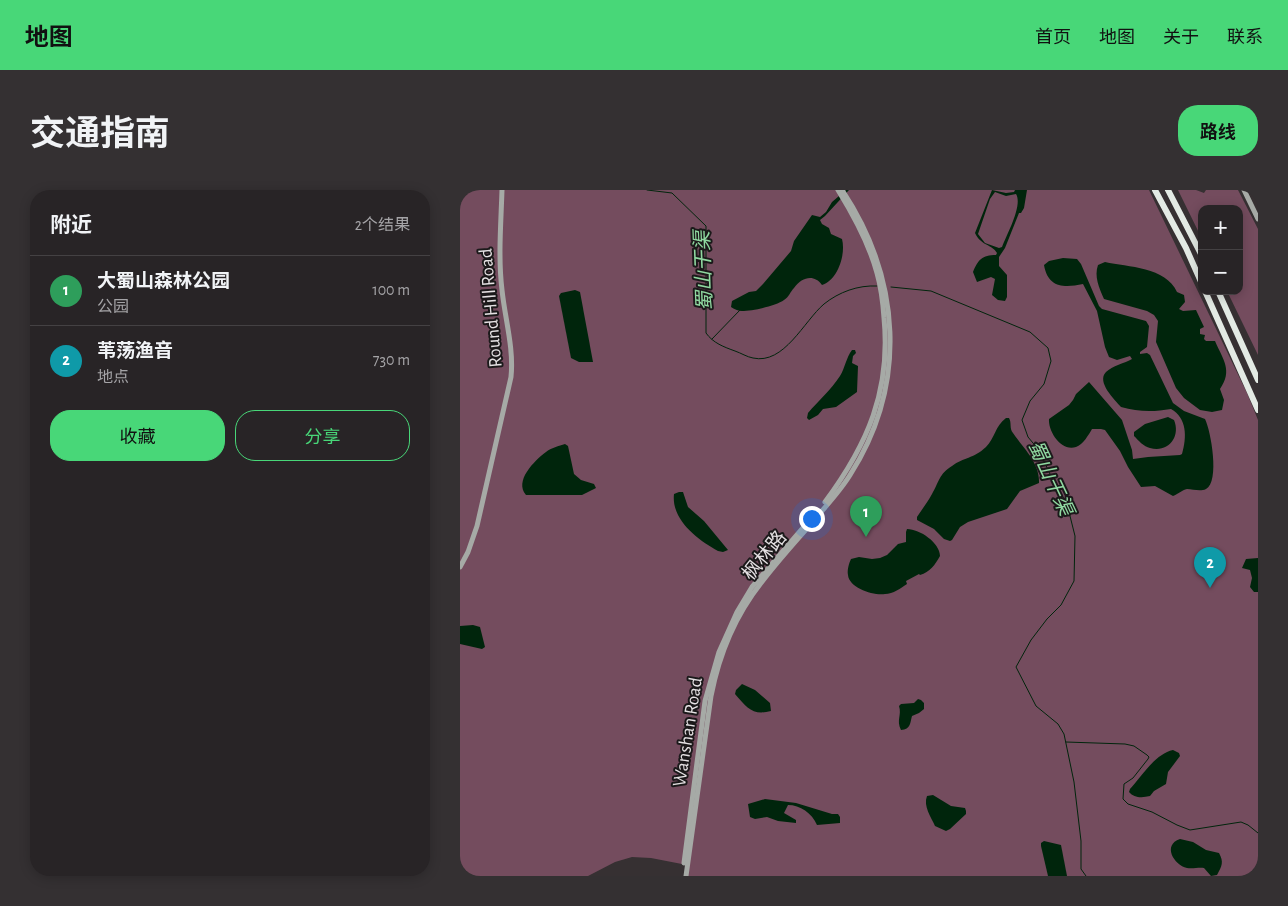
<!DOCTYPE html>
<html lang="zh">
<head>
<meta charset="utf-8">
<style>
	body { margin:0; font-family:"Alegreya Sans","Noto Sans SC",sans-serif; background:#343032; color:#f1f3f6 }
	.controls { position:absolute; right:15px; top:15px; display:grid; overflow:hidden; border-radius:10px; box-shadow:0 2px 12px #0003 }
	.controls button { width:45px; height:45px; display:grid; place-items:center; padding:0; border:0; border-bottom:1px solid #444143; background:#282426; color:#f1f3f6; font:25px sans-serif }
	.you { position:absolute; left:351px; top:328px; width:18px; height:18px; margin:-12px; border:4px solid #fff; border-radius:50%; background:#1a73e8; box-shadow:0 0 0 8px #1a73e833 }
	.badge { display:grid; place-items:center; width:32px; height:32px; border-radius:50%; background:#48d778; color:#fff; font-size:16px; font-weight:700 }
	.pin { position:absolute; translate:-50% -41px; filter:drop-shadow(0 1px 2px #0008) }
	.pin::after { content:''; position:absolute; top:26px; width:18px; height:15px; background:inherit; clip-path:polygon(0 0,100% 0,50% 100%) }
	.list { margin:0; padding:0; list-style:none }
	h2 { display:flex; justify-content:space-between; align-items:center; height:65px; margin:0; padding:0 20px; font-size:21px }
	h2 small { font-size:16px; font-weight:400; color:#a5a4a7 }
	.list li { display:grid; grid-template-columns:32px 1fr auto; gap:15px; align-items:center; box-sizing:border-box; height:70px; padding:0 20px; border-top:1px solid #444143 }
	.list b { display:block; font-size:19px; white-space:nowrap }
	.list p { margin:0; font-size:16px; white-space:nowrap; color:#a5a4a7 }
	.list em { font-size:16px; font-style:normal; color:#a5a4a7 }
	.actions { display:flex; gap:10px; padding:15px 20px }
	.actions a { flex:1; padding:11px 0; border:1px solid #48d778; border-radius:20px; text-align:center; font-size:18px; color:#48d778 }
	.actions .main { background:#48d778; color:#111 }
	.map { position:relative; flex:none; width:798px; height:686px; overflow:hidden; border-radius:20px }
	header { display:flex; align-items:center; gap:30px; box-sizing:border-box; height:70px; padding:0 25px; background:#48d778; color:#111 }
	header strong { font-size:24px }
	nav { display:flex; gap:28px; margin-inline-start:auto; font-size:18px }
	.intro { display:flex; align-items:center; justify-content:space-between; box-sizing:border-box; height:120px; padding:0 30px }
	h1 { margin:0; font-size:35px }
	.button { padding:12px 22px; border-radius:20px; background:#48d778; color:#111; font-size:18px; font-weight:700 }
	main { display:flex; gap:30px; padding:0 30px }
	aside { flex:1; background:#282426; border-radius:20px; box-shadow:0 2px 12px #0003 }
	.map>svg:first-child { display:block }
	.green { fill:#744c5e }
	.water { fill:#00250c; fill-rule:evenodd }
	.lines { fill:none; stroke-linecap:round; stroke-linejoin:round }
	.stream { stroke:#00250c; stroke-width:1 }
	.secondary { stroke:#a6aaa6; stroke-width:5 }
	.highway { stroke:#e3eae4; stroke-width:6 }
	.labels { text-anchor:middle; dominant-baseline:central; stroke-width:4; stroke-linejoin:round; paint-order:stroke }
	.street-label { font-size:19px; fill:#e5e1e3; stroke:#1b191a }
	.water-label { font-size:20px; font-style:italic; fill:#90d9a1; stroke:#1b191a }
</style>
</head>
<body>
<header>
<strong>地图</strong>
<nav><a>首页</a><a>地图</a><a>关于</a><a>联系</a></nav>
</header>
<div class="intro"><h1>交通指南</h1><a class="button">路线</a></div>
<main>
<aside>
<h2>附近<small>2个结果</small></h2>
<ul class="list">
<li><span class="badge" style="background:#2e9e5b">1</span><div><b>大蜀山森林公园</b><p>公园</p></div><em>100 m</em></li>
<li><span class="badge" style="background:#0f9aa8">2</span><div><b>苇荡渔音</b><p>地点</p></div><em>730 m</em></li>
</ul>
<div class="actions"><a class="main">收藏</a><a>分享</a></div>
</aside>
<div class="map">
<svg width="798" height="686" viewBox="0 0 798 686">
	<rect width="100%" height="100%" fill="#363032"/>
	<g class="green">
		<polygon points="0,0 689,0 787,203 798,230 798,686 226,686 227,675 191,668 172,667 155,672 128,686 0,686"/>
		<polygon points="718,0 736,0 744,3 746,0 778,0 798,39 798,165 767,101 779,101 779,19 742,19 742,49"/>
	</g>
	<g class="water">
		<path d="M 386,0 L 389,0 L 365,26 L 360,30 L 362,34 L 369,38 L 371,44 L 382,49 C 386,64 378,90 362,95 C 354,84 342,87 334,98 C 330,102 329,107 324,110 C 316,116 292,121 282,121 C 278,121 274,119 271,117 L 272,111 L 289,102 L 296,101 L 303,94 L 331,61 L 334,51 L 352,25 L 360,27 L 366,22 L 372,12 Z"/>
		<path d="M 532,0 L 546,3 L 554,2 L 555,0 L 567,0 L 564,18 L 561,23 L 559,23 L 545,58 L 539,67 L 539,76 L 547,85 L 547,107 L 545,111 L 538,110 L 532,105 L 535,89 L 531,87 L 517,92 L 513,82 C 518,70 522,65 536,65 L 537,63 C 532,54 521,56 515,43 ZM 535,2 L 546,6 L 556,4 C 563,15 547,44 542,57 L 539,58 L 525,53 L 518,44 L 530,9 Z"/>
		<path d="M 603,68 L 617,69 L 621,74 L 639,116 L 642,119 L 686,131 L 689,136 L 687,157 L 680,162 L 680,164 L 687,163 L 690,165 L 713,213 L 724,221 L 745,229 C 751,241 760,292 746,299 C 740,302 733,299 727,299 C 722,300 718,304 713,306 L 695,296 L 681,297 L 668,277 L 660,261 L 645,240 L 641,239 L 632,239 C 629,244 623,255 616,257 C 601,262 588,241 589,229 L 609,215 L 613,210 L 616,204 L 629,192 L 662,230 L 672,260 L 673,269 L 688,267 L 720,265 L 722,264 C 727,247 727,228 711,219 C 694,222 678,222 661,217 C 655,210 636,192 646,182 C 652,176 665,173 672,169 L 670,166 L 657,170 L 649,167 L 645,157 L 637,121 L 623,94 C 604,98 588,98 584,75 L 589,71 Z"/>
		<path d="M 645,72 C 668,77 706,77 717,102 L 724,105 L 725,112 L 719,119 L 723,121 L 736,120 L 744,137 L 740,139 L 740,144 L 745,145 L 744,149 L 746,151 L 755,151 C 763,170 773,180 760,199 L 764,210 L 762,220 L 752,222 L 740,220 L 724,208 L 716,198 L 696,152 L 698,131 L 694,125 L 687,121 L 644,109 C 639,98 634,86 638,75 Z"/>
		<polygon points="115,100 120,102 133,172 119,172 111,168 99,106 101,103"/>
		<path d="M 392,160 L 395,160 L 396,163 L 393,166 L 392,173 L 398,176 L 397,202 L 376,217 L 363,219 L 358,225 L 349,230 L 347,228 L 348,223 C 358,211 371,200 380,186 C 385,178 386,168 392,160 Z"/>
		<path d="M 708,227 L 714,230 C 721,247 708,263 690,258 C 684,257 678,250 674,246 L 674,242 L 685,234 Z"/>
		<path d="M 546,228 L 549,228 C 552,233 549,238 553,243 C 564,259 580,273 579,293 L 560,301 L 547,319 L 508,332 L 500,337 L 492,350 L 490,351 L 484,349 L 474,339 L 457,330 L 457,327 C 462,319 468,312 472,304 C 479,292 479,284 492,276 C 504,267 513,269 526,257 C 535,248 535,236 546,228 Z"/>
		<path d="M 105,254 L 108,256 L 114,284 L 121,290 L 134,294 L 136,298 L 122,305 L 66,305 C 54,291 74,271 86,262 C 91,258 99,256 105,254 Z"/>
		<path d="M 219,302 L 223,302 L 228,317 L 244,331 L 268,360 L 263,362 L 258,361 C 238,350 211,330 214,304 Z"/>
		<path d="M 447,339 C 460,339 480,353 480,366 C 475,375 470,382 460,385 L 459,384 L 446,391 L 447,394 C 441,398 433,404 425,404 C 414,406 389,398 388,385 C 387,380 389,373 391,369 L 399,367 L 412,369 L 420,368 L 427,365 L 438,354 L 446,352 L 446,342 Z"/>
		<polygon points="798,368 798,402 794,402 790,397 792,388 790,380 782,378 786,369"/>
		<polygon points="13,435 20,437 25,457 22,459 0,454 0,436"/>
		<path d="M 282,494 L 295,500 L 310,513 L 311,521 C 293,526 287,518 275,504 L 276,500 Z"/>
		<path d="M 458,509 L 461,510 L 464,513 L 464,519 L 459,523 L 452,526 C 450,533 451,539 441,540 C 436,530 442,525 439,516 L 441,514 L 454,513 Z"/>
		<path d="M 713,560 L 719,563 L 720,566 L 708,582 L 706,594 L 694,601 L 690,606 C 682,608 674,608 669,602 L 670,599 C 682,586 695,564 713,560 Z"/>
		<path d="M 473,605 L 491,616 L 505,618 L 506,621 L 506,624 L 490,639 L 486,641 L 475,636 C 471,627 463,616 467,606 Z"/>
		<path d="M 305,609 L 336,613 L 372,624 L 378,624 L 380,627 L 380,633 L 357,635 C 352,623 340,615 328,615 L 324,623 L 336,630 L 336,633 L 318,631 L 307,627 L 295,629 L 290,627 L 288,614 Z"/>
		<path d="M 720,649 L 733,652 L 746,660 L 759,663 C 764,672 762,676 757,685 L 751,686 L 744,678 C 739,677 733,679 727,678 C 714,675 702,655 720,649 Z"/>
		<polygon points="584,651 601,655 607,686 588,686 581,656 581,653"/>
	</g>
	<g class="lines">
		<g class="stream">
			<path d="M 187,0 L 212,3 L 246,36 L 246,143 C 253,153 264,157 275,161 C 281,163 287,167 293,168 C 324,175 344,131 364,114 C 379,102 398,95 417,96"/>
			<polyline points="431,97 471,101 570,142 588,158 591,171 584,194 570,211 562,230 568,247 578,259 591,286 607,314 615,346 614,391 601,415 587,429 571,450 556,477 576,516 598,534 604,544 614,592 621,651 621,679 626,686"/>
			<polyline points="252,149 281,119"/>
			<polyline points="606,552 665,554 674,556 687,565 689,567 688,569 673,588 664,594 663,609 668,614 692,622 717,635 730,640 781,632 788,635 798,643"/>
		</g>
		<g class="secondary">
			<polyline points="784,0 798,29"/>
			<path d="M 365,312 C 408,254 431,200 424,128 C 423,113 421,97 417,83 C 409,53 394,26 378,0"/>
			<path d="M 0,377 L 8,362 L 17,336 L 51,187 C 54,158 45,129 42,100 C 38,67 41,33 42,0"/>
			<polyline points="224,673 245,511 259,462 277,422 292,397 355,324"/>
			<path d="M 226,686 L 251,506 C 259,465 275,426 301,393 C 316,373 333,354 350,335 C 363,319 379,303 390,285 C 448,194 441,89 382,0"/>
		</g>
		<g class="highway">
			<polyline points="695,0 726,58 742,94"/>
			<polyline points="708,0 742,66"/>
			<polyline points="745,101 798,220"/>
			<polyline points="758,101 798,190"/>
		</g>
	</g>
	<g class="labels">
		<g class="street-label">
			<text transform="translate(31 118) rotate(-95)">Round Hill Road</text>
			<text transform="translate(305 366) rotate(-51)">枫林路</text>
			<text transform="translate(228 542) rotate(-81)">Wanshan Road</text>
		</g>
		<g class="water-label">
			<text transform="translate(244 81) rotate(-92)">蜀山干渠</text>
			<text transform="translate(590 288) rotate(65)">蜀山干渠</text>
		</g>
	</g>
</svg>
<div class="controls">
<button>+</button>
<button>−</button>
</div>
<div class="you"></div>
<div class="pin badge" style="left:406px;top:347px;background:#2e9e5b">1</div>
<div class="pin badge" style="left:750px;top:398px;background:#0f9aa8">2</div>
</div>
</main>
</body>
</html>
